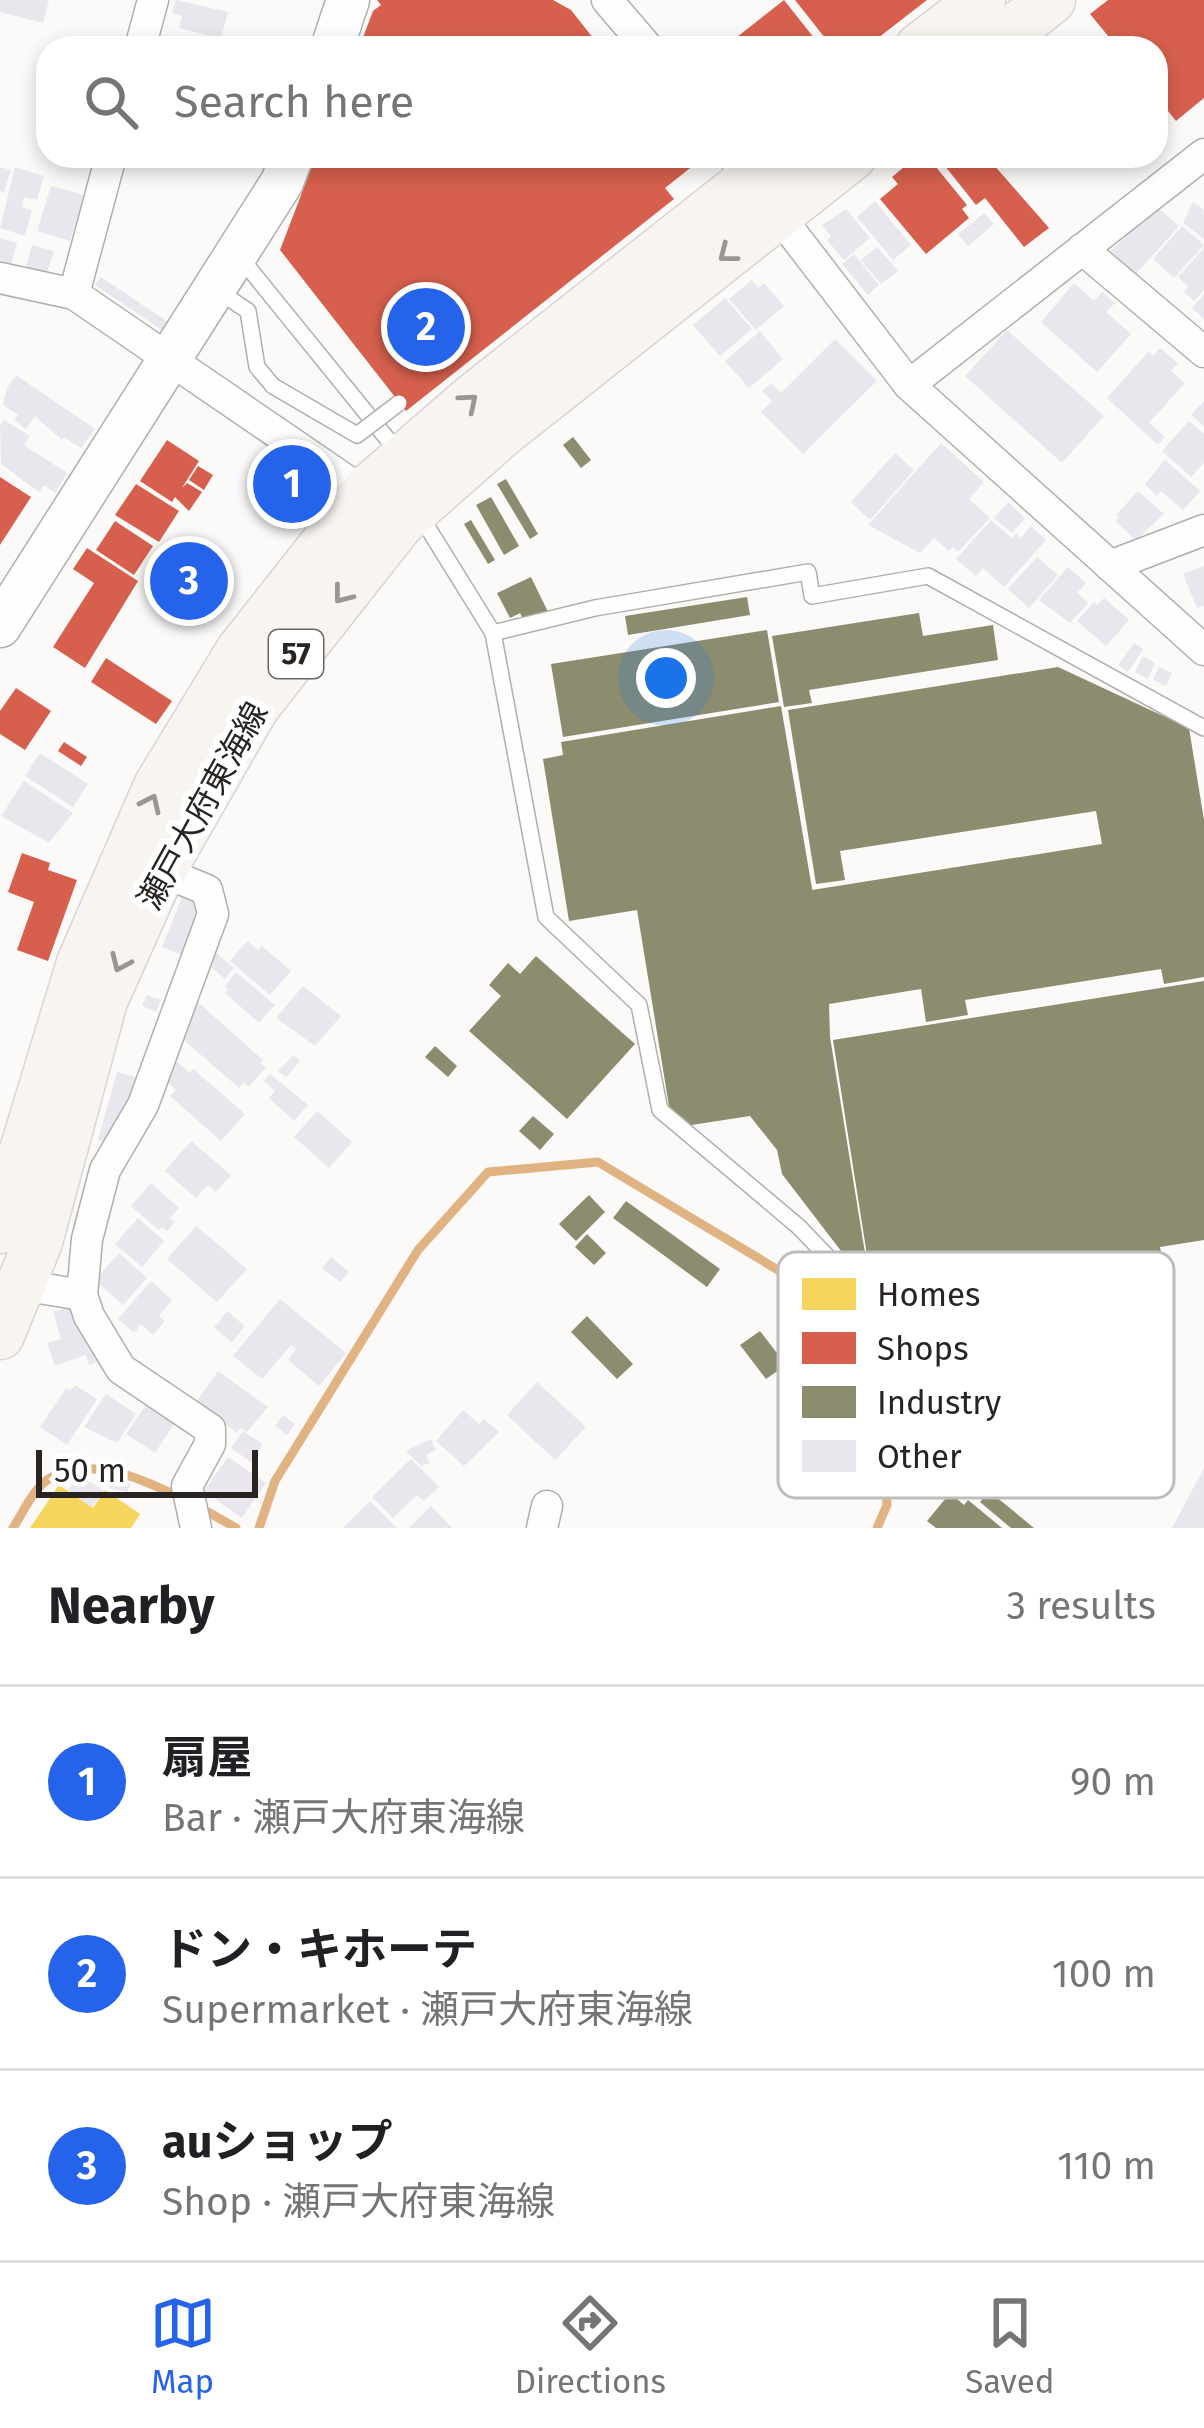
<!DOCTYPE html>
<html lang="en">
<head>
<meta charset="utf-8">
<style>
	body { margin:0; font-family:"Fira Sans","Noto Sans JP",sans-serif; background:#f2f2f2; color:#202124 }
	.scale { position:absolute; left:36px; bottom:30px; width:222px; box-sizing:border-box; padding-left:12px; border:6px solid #282421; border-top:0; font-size:33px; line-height:42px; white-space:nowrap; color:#282421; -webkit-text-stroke:9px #fff; paint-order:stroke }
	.you { position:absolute; left:666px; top:678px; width:42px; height:42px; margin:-30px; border:9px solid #fff; border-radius:50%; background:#1a73e8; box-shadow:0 0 0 18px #1a73e833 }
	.badge { display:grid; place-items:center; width:78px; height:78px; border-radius:50%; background:#2563eb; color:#fff; font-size:39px; font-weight:700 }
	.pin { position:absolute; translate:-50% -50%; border:6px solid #fff; box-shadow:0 3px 12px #0006 }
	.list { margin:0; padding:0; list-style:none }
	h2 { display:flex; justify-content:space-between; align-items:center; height:156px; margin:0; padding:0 48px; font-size:51px }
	h2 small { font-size:39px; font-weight:400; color:#757577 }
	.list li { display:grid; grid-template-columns:78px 1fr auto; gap:36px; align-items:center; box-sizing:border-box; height:192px; padding:0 48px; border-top:3px solid #e0e0e0 }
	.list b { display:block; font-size:45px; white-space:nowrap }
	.list p { margin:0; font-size:39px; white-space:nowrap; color:#757577 }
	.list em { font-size:39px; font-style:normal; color:#757577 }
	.icon { flex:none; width:66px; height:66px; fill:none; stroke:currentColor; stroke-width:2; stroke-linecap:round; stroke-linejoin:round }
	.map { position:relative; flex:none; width:1204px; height:1528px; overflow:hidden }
	.search { position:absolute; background:#fff; box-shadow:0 6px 18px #0003; left:36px; right:36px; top:36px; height:132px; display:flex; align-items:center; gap:30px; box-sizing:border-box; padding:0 42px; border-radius:36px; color:#757577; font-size:45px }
	.sheet { height:732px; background:#fff }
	nav { display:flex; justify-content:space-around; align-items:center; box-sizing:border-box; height:168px; border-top:3px solid #e0e0e0; background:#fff; font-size:33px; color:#757577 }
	nav a { display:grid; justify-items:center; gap:6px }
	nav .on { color:#2563eb }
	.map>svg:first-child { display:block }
	.homes { fill:#f6d55c }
	.shops { fill:#d6604d }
	.industry { fill:#8c8c6e }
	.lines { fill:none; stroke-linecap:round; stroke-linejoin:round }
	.stream { stroke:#e1b383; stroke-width:9 }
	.building { fill:#eae6ed }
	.lane-casing { stroke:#b1aeac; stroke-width:18 }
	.street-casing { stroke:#b1aeac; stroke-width:33 }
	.secondary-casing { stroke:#b1aeac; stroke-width:45 }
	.primary-casing { stroke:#d7d6d5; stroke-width:51 }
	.lane { stroke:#fffefe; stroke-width:15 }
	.street { stroke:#fffefe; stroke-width:30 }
	.secondary { stroke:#fffefe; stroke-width:42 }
	.primary { stroke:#f8f4f0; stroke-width:48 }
	.lane-bridge-casing { stroke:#b1aeac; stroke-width:18; stroke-linecap:butt }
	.lane-bridge { stroke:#fffefe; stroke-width:15 }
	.oneway { stroke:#9a9693 }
	.labels { text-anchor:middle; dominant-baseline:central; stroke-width:12; stroke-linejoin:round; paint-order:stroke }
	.shield { fill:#fff; stroke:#686664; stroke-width:3 }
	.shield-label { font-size:30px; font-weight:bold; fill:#282421 }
	.street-label { font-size:33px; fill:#282421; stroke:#fff }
	.key { fill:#fff; stroke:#bebdbc; stroke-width:3 }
	.key-label { font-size:33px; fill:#282421 }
</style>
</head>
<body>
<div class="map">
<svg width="1204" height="1528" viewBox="0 0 1204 1528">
	<rect width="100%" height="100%" fill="#fcfaf8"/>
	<polygon class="homes" points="59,1485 93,1508 105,1490 140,1514 131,1528 30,1528"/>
	<g class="shops">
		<polygon points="377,0 553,0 571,10 601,48 359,48 373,11 381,5"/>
		<polygon points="784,0 822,48 723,48"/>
		<polygon points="795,0 927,0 865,48 833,48"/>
		<polygon points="1108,0 1204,0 1204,98 1176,121 1156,96 1156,48 1118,48 1090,14"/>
		<polygon points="316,156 686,156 694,165 665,188 674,199 406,411 280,250"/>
		<polygon points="917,156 927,156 967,205 962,209 969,218 926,254 880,199 898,184 892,177"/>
		<polygon points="937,156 986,156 1049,228 1024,247 985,198 976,205"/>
		<polygon points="167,440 199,461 182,488 187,483 202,492 189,511 175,497 172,502 140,481"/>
		<polygon points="273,446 329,482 306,519 255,486 255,475"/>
		<polygon points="198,466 213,475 204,490 189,480"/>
		<polygon points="0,477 31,497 0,545"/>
		<polygon points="136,484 179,511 159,542 115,515"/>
		<polygon points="115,521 153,546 134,575 96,550"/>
		<polygon points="189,546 221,566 189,615 157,595"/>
		<polygon points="87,548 138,581 85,668 53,647 94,583 73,569"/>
		<polygon points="106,658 172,701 156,724 91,682"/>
		<polygon points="16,688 51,711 25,750 0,734 0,711"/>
		<polygon points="64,742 87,757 81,766 58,751"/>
		<polygon points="22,853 50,863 48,870 77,880 48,961 17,950 34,902 8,892"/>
	</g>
	<g class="industry">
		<polygon points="573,437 591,460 581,468 563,445"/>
		<polygon points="506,479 538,534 530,539 497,484"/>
		<polygon points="491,497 519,546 504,555 476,505"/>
		<polygon points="471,520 495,560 488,564 464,524"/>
		<polygon points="531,577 548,612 525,623 520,613 510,618 497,593"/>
		<polygon points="747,597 750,615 628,635 625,616"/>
		<polygon points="919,613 923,636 993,625 998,660 809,690 812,703 784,707 772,636"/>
		<polygon points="767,630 779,702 563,737 551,664"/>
		<polygon points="1058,667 1189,728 1204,820 1204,977 1164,984 1161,969 965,1000 968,1015 926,1022 921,989 829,1004 830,1037 871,1290 782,1174 777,1150 750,1116 685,1126 669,1106 637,910 569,921 543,759 563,755 561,742 781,706 815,906 812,890 1102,844 1096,811 840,851 845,880 816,884 788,710"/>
		<polygon points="536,956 635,1044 567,1119 469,1031 501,996 489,985 508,963 520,974"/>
		<polygon points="1204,981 1204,1240 1160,1247 1167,1291 1032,1312 1030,1300 890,1322 873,1293 833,1040"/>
		<polygon points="435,1046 457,1066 448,1077 425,1057"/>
		<polygon points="533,1116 554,1134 540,1150 519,1131"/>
		<polygon points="589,1195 605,1212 576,1241 559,1224"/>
		<polygon points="626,1201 720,1269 707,1287 613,1218"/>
		<polygon points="587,1234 606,1253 594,1265 575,1247"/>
		<polygon points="587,1316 633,1364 617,1379 571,1332"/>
		<polygon points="760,1331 786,1365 766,1379 740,1345"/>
		<polygon points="989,1491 1034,1528 1011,1528 980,1502"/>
		<polygon points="950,1493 964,1505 968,1500 1002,1528 936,1528 927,1521"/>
	</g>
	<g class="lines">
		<g class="stream">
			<polyline points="208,1512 236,1528"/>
			<path d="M 13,1528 C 24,1511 35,1484 54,1476 C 95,1458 137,1477 173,1494"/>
			<polyline points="259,1528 275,1481 418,1250 488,1172 598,1162 823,1297 882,1420 887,1505 877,1528"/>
		</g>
	</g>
	<g class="building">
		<polygon points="0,0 49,0 43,23 0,12"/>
		<polygon points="176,0 228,12 221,39 179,28 182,16 172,13"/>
		<polygon points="0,167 11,170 4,192 0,191"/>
		<polygon points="15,167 44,176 37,200 24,197 22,207 32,210 25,236 0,228"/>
		<polygon points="51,186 84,195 70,241 37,231"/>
		<polygon points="875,201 911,245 893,260 857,217"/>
		<polygon points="1193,202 1204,210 1204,239 1183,223"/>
		<polygon points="1156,206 1179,226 1136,274 1111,251"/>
		<polygon points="846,209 870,238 844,260 827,240 831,236 822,225"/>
		<polygon points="984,213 994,224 968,246 958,234"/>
		<polygon points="1182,226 1204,245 1174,278 1153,259"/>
		<polygon points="0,238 17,243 11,265 0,262"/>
		<polygon points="32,245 54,251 47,273 26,267"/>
		<polygon points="877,247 898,271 881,284 861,260"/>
		<polygon points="1204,248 1204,290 1194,301 1184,292 1188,286 1178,277"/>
		<polygon points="854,254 879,285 868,295 842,264"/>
		<polygon points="101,277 168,322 163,331 95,285"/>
		<polygon points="752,280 758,288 764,283 784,306 756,330 729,299"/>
		<polygon points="1074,283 1094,301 1102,292 1115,303 1106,312 1131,334 1097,372 1041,322"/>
		<polygon points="1204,294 1204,319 1192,308"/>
		<polygon points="725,298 752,329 720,356 693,325"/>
		<polygon points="1007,330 1104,416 1062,463 965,376"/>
		<polygon points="760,331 783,359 749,388 725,361"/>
		<polygon points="835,339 877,381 803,454 761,412 772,401 762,391 771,383 781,393"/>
		<polygon points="1160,348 1178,363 1171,371 1185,383 1149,423 1165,437 1158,445 1107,398 1149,351 1153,356"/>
		<polygon points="16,375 95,429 81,448 64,437 62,440 35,416 26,429 14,420 18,415 3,405 7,388"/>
		<polygon points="1204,401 1204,426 1191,415"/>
		<polygon points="4,420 30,436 24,445 67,473 55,493 44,485 39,492 1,464 0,426"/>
		<polygon points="1189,421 1204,434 1204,463 1191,477 1162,451"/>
		<polygon points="941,443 984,482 969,499 990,518 958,552 953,547 949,551 934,538 920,553 868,525"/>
		<polygon points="895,453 914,470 870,520 851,502"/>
		<polygon points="1165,460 1200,491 1183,510 1161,491 1157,496 1145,484"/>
		<polygon points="1138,491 1164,514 1136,540 1116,522 1119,518 1116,515"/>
		<polygon points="1008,502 1025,518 1012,533 994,518"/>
		<polygon points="991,520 1012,538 1016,533 1021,538 1031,526 1046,540 1004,587 983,568 976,576 956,559"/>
		<polygon points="1037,557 1058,575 1029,608 1008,589"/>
		<polygon points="1204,566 1204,606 1197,608 1183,574"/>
		<polygon points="1068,567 1086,583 1077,593 1088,603 1070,623 1039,600"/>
		<polygon points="1104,598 1129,620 1106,646 1077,621 1094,602 1097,605"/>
		<polygon points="1134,643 1143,649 1128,672 1118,665"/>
		<polygon points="1143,656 1155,663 1148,679 1135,672"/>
		<polygon points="1159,667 1172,673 1166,686 1153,680"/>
		<polygon points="40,753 88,784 73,807 25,776"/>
		<polygon points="24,781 73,813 49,843 1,816"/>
		<polygon points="182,897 196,902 198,921 185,956 162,947"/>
		<polygon points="247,941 258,950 262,946 291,971 270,995 230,961"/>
		<polygon points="214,951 234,968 225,979 205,962"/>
		<polygon points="236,972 275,1005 259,1023 225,993 228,989 225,986"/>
		<polygon points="303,986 341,1016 315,1046 276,1018"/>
		<polygon points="147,995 161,1000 156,1012 142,1006"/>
		<polygon points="191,996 263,1060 260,1063 266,1067 249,1087 244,1083 239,1088 177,1034"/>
		<polygon points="293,1055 300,1061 286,1077 278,1071"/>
		<polygon points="175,1060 190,1073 193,1069 245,1114 221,1141 170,1096 176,1090 160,1076"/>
		<polygon points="117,1072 138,1078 111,1144 98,1140"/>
		<polygon points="270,1074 308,1105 294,1121 269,1098 275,1091 264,1081"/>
		<polygon points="317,1111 352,1142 329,1168 294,1137"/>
		<polygon points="191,1141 231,1175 216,1192 208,1185 196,1198 165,1171"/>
		<polygon points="151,1183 179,1208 170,1218 175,1222 167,1231 162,1227 159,1230 131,1206"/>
		<polygon points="138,1218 164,1241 142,1267 115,1244"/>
		<polygon points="196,1226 247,1269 217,1302 167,1259"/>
		<polygon points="119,1253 147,1278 123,1305 95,1280"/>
		<polygon points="331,1257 349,1272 340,1282 322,1268"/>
		<polygon points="151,1281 172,1300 159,1316 165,1321 153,1335 141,1324 134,1333 118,1319"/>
		<polygon points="280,1299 346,1353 319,1386 288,1360 296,1349 291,1345 262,1379 233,1356"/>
		<polygon points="75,1305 98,1362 89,1365 86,1355 55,1366 47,1343 61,1339 53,1312"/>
		<polygon points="227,1311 245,1326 232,1342 214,1328"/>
		<polygon points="218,1371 268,1407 247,1432 240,1428 237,1433 196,1402"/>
		<polygon points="537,1382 586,1427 555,1460 507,1415"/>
		<polygon points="75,1385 97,1399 67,1445 40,1427 66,1388 70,1391"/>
		<polygon points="106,1394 136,1414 117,1443 84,1427"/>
		<polygon points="148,1402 176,1421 155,1453 126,1434"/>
		<polygon points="463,1410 479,1424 484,1419 499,1432 464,1466 436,1441"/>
		<polygon points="283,1415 295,1424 287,1435 275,1426"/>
		<polygon points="243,1431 263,1444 251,1462 231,1448"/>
		<polygon points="431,1439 436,1450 426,1455 430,1463 421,1466 406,1451"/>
		<polygon points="228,1457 266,1483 242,1518 204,1491"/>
		<polygon points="411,1459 439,1487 424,1501 417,1495 393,1518 372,1497"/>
		<polygon points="1204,1468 1204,1528 1172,1528"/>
		<polygon points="111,1479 130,1483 128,1492 109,1488"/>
		<polygon points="89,1481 104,1491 92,1507 68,1490 75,1482 84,1488"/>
		<polygon points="370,1501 397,1528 343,1528"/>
		<polygon points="431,1506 452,1528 409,1528"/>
	</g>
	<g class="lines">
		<defs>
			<g id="lane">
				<polyline points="239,256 398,452"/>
				<polyline points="218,291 248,311 257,367 273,386"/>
				<polyline points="418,512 493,633 546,917 639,1005 660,1110 799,1227 846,1276 889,1355 1008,1331 1026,1417"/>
				<polyline points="493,633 595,608 808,572 812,596 928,576 1204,728"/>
			</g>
			<g id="street">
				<polyline points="607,0 648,48"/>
				<polyline points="140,48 153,0"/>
				<polyline points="733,156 909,385 1204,650"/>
				<polyline points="1082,249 1204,352"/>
				<polyline points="0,278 74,294 378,502"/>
				<polyline points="74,294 111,156"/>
				<polyline points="909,385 1204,154"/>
				<polyline points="1110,566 1204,530"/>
				<polyline points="161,871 207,890 213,914 143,1105 105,1170 87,1239 82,1295 89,1316 121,1369 210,1429 210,1444 187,1486 196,1528"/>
				<polyline points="21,1285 82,1295"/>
				<polyline points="542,1528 547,1506"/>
			</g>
			<g id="secondary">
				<polyline points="332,48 348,0"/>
				<polyline points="0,626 282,182 292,156"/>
			</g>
			<g id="primary">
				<polyline points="919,48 981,0"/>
				<polyline points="990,48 1051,0"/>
				<polyline points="0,1229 81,963 158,786 240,651 366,491 473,398 780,156"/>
				<polyline points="0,1335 38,1242 103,1001 161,871 255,707 400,523 502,433 852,156"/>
			</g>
		</defs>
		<use href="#lane" class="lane-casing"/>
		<use href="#street" class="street-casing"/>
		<use href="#secondary" class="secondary-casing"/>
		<use href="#primary" class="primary-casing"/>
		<use href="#lane" class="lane"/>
		<use href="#street" class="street"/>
		<use href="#secondary" class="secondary"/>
		<use href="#primary" class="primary"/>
		<defs>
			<polyline id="lane-bridge" points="273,386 357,435 399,403"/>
		</defs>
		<use href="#lane-bridge" class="lane-bridge-casing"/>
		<use href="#lane-bridge" class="lane-bridge"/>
	</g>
	<defs><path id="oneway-chevron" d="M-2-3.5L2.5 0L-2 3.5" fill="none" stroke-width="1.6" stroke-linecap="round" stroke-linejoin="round" transform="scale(3)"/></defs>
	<g class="oneway">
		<use href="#oneway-chevron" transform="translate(727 254) rotate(142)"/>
		<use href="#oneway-chevron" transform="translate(469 402) rotate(-40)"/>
		<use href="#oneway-chevron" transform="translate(342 595) rotate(128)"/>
		<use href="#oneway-chevron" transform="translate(151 803) rotate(-65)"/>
		<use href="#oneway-chevron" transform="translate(120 963) rotate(114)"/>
	</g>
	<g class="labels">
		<rect class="shield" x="269" y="630" width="54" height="48" rx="9"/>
		<g class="shield-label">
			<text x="296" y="654">57</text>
		</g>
		<g class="street-label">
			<text transform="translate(203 806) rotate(-61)">瀬戸大府東海線</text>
		</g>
	</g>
	<rect x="778" y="1252" width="396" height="246" rx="18" class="key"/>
	<rect x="802" y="1278" width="54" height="32" fill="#f6d55c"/>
	<rect x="802" y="1332" width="54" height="32" fill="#d6604d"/>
	<rect x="802" y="1386" width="54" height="32" fill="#8c8c6e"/>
	<rect x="802" y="1440" width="54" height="32" fill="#eae6ed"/>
	<g class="key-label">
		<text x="877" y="1306">Homes</text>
		<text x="877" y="1360">Shops</text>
		<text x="877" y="1414">Industry</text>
		<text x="877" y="1468">Other</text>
	</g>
</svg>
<div class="scale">50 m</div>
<div class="you"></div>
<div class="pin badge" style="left:292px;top:484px">1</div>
<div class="pin badge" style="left:426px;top:327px">2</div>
<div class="pin badge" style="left:189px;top:581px">3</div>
<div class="search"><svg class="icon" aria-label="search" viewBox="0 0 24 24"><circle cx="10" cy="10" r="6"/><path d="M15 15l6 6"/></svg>Search here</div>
</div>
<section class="sheet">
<h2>Nearby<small>3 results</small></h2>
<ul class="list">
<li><span class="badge">1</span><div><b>扇屋</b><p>Bar · 瀬戸大府東海線</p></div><em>90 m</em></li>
<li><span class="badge">2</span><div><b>ドン・キホーテ</b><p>Supermarket · 瀬戸大府東海線</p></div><em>100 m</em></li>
<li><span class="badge">3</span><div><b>auショップ</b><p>Shop · 瀬戸大府東海線</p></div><em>110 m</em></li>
</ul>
</section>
<nav>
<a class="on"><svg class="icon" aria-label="map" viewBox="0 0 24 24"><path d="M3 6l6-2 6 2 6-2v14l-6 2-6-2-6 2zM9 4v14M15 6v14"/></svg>Map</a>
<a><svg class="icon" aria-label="directions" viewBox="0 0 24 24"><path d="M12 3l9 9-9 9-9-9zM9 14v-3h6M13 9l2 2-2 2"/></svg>Directions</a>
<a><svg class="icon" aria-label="saved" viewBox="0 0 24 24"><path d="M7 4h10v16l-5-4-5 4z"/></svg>Saved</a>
</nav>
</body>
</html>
